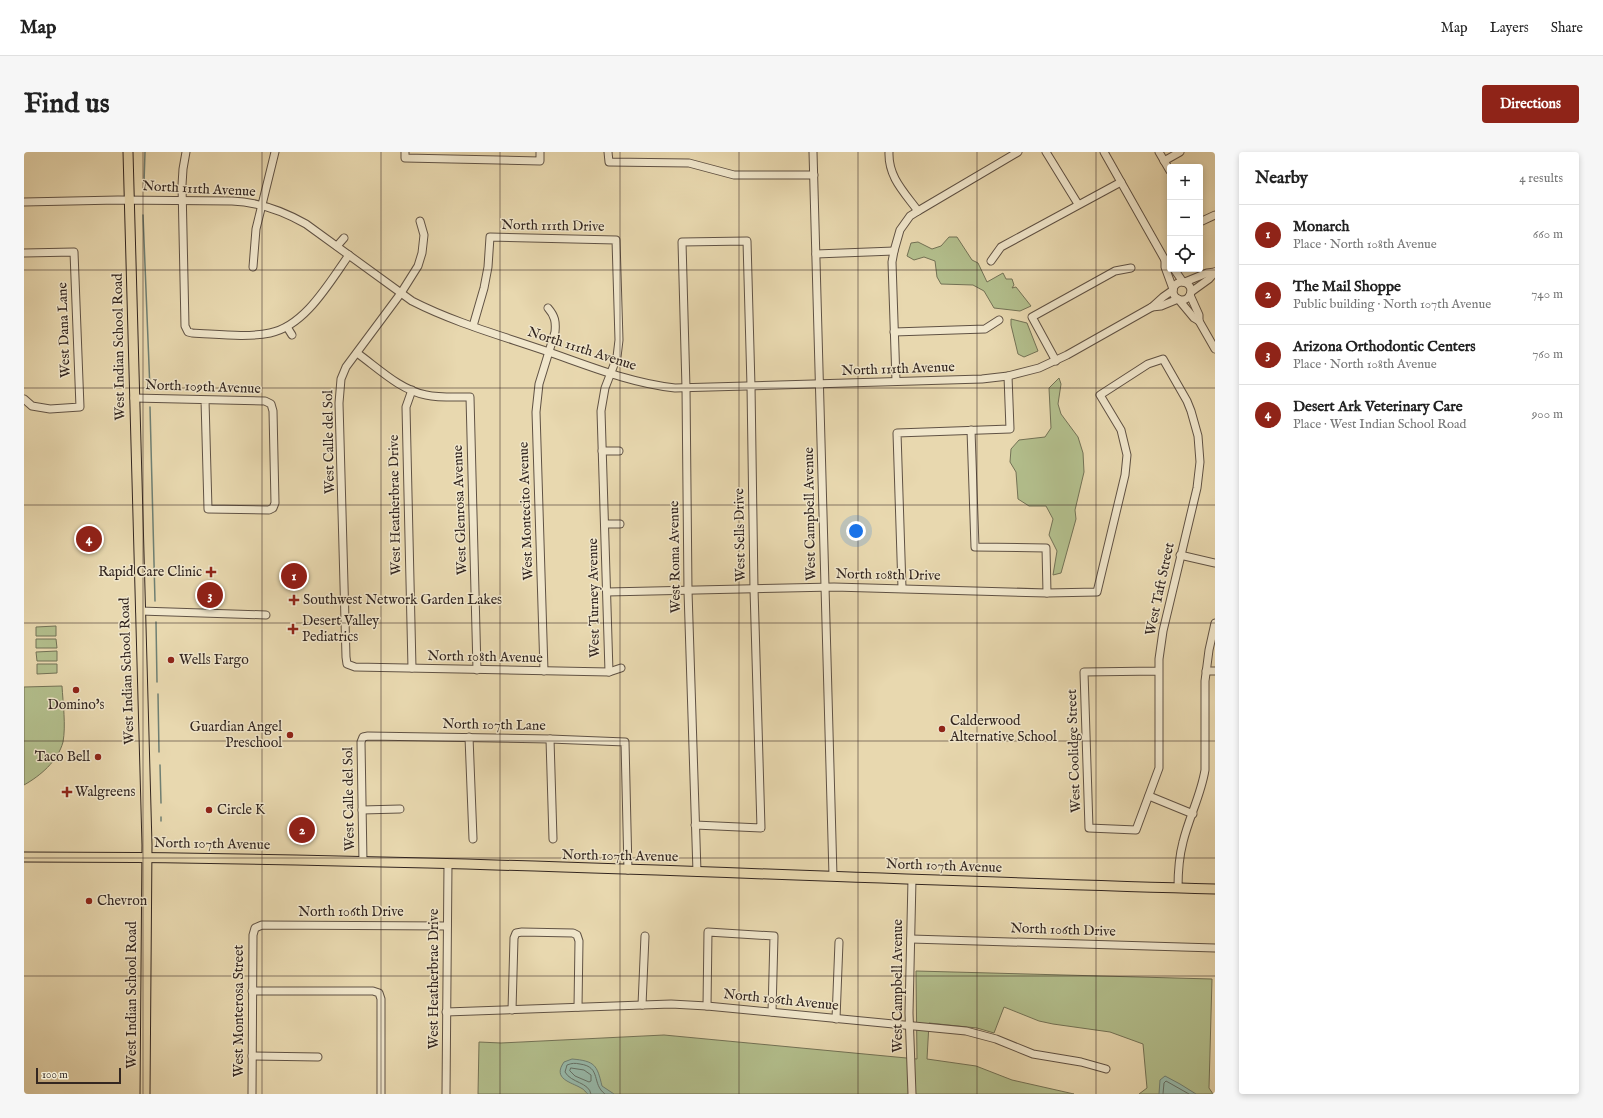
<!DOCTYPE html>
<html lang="en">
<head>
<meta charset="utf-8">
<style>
	body { margin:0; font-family:"IM FELL English",serif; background:#f6f6f6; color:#222 }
	.controls { position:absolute; right:12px; top:12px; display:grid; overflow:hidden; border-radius:4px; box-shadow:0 2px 6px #0003 }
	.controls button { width:36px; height:36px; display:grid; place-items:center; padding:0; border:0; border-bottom:1px solid #e0e0e0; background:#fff; color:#222; font:20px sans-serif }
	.scale { position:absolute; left:12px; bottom:10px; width:85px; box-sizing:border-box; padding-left:4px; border:2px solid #332620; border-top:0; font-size:11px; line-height:14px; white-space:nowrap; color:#332620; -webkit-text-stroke:3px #f0e6cb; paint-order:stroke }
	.you { position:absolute; left:832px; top:379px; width:14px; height:14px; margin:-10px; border:3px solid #fff; border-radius:50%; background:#1a73e8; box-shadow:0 0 0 6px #1a73e833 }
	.badge { display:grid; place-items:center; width:26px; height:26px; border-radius:50%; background:#8f2418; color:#fff; font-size:13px; font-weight:700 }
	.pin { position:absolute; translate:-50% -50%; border:2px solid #fff; box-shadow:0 1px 4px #0006 }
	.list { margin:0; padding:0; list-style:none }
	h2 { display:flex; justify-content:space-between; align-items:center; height:52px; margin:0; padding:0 16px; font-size:17px }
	h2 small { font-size:13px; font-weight:400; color:#767676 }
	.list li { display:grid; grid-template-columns:26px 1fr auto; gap:12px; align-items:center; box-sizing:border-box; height:60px; padding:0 16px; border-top:1px solid #e0e0e0 }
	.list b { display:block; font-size:15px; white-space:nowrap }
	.list p { margin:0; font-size:13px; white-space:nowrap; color:#767676 }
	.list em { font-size:13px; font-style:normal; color:#767676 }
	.icon { flex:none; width:22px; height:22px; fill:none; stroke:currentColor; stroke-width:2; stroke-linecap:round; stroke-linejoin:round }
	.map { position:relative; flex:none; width:1191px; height:942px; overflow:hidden; border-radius:4px }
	header { display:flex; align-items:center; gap:24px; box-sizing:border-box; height:56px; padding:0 20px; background:#fff; border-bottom:1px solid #e0e0e0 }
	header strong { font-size:19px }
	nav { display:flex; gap:22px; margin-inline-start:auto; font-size:14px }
	.intro { display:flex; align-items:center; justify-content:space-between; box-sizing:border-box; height:96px; padding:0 24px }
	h1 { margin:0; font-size:28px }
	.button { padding:10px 18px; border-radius:4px; background:#8f2418; color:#fff; font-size:14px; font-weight:700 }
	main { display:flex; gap:24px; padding:0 24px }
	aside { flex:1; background:#fff; border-radius:4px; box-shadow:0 2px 6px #0003 }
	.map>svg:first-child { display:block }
	.green { fill:#b3bf8d; stroke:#737256 }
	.water { fill:#97baab; stroke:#6f7f73 }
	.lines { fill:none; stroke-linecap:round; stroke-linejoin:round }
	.shore { stroke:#657066; stroke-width:1 }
	.stream { stroke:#6f7f73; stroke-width:1.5 }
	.minor-casing { stroke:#605244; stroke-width:9 }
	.major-casing { stroke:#332620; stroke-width:11 }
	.minor { stroke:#f0e6cb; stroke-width:7 }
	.major { stroke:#e8d8af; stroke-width:9 }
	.grid { fill:none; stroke:#332620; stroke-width:1; stroke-opacity:0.55 }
	.poi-dot { fill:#8f2418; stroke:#f0e6cb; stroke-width:1.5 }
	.labels { text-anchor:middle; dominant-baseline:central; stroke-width:3; stroke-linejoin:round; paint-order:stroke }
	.street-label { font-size:14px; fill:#332620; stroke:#f0e6cb }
	.poi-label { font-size:14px; fill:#332620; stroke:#f0e6cb; text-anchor:start }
</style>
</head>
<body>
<header>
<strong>Map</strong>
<nav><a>Map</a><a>Layers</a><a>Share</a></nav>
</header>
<div class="intro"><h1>Find us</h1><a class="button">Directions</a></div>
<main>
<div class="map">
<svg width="1191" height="942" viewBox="0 0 1191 942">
	<rect width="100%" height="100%" fill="#e8d8af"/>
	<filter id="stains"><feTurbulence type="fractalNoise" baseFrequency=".005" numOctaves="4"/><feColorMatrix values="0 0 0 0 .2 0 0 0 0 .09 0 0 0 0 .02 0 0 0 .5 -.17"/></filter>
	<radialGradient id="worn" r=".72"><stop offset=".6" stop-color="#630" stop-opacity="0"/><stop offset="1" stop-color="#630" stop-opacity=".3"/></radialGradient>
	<g class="green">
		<polygon points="925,85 933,85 948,108 954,111 963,130 979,121 982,127 988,127 990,133 988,136 992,135 1007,154 996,159 970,156 960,139 949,133 917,132 913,125 911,109 900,105 890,108 883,104 887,91 894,90 908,97 917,94"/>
		<polygon points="987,167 1003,171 1014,199 1000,205 994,202 987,173"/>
		<polygon points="1035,226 1037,232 1034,252 1037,262 1054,285 1059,301 1060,320 1051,358 1052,367 1037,421 1029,423 1033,399 1025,383 1029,367 1022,354 1005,354 994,347 992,320 986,310 987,297 995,288 1021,285 1027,276 1025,236"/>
		<polygon points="32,474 32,484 12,484 12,475"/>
		<polygon points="12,487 32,487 33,496 12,496"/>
		<polygon points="33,499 33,509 13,509 12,500"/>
		<polygon points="13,512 33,512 33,521 13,522"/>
		<path d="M 38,534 C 39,551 42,574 39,590 C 34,609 16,624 0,633 L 0,535 Z"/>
		<polygon points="892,819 1188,827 1185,936 1189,942 1115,942 1123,936 1119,892 1086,880 1029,872 1015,869 980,855 970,881 953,876 905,871 903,907 952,914 988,928 1050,942 454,942 455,890 477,891 640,883 893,907"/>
	</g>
	<g class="water">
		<path d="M 548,907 C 571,909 573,913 578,934 L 590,942 C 583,942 571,942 564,942 C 562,941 560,937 557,936 C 547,930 528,927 540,910 Z"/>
		<polygon points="1141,924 1156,932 1172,942 1135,942 1136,928"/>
	</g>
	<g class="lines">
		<g class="shore">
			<polygon points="547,916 560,918 567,923 567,929 565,930 551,924 546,919"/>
			<path d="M 567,942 C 565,930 547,931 541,920 L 543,913 C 548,911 551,911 556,912 C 578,915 567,932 581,942"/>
			<polyline points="1139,942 1140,931 1142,929 1165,942"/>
		</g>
		<g class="stream">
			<polyline points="120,31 121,0"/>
			<polyline points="119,63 126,238"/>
			<polyline points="126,255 131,449"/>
			<polyline points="132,470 133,530"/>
			<polyline points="134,542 135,600"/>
			<polyline points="136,613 137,651"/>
			<polyline points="137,665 137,669"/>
		</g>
		<defs>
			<g id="minor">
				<path d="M 162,0 L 159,17 L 158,33 L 161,174 L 164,180 L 168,181 C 192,182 223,186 246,181 C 281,174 305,131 325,103"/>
				<polyline points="381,0 381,6 516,9 516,0"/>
				<polyline points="584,0 585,10 665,11 710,23 790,23"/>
				<polyline points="789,0 809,724"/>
				<path d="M 865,0 C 864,25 880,40 894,59"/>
				<polyline points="1022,0 1054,52"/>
				<polyline points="1080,0 1141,108 1146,112"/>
				<polyline points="1135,0 1146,19"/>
				<polyline points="1140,9 1156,0"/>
				<path d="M 0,50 L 94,48 L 208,49 C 235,50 259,59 282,72 L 388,149 C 429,170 475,183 519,198 C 563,213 605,231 651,236 L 958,227 L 984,224 L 1015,216 L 1043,203 L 1128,155 L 1139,145 L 1149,138"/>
				<polyline points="396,69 400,83 398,101 394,114 377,141 322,215 317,227 315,251 322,505 323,512 331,515 585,520 597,516"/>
				<polyline points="1176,70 1191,63"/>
				<polyline points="313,94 320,86"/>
				<polyline points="0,101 50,100 56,255 26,257 8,254 0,247"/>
				<polyline points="792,102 870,99"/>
				<polyline points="1141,108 1141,115 1149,137"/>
				<polyline points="967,109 977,95 1097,30"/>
				<polyline points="229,115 232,77 251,0"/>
				<polyline points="1150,117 1159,130"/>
				<circle cx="1158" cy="139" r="9"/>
				<polyline points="1161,130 1183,121 1191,120"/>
				<polyline points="1167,140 1185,127 1191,120"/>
				<polyline points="1166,143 1175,163 1175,169 1191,197"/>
				<polyline points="1155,148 1170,166 1175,169"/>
				<polyline points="1128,155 1137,154 1154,147"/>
				<polyline points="449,174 460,136 464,115 466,85 592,88 595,188 593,205 581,236 577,259 585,520"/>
				<polyline points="263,175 268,183"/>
				<polyline points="870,180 961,177 975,168"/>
				<path d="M 333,201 C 354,216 376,238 402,243 C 416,246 431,245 446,245 L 453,518"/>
				<polyline points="1032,209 1008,165 1091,119 1107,116"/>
				<polyline points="872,229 868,110 870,99 876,78 886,64 894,59 994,0"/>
				<polyline points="388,238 382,255 388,516"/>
				<polyline points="110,246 241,249 247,252 249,259 251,351 249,356 245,358 184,357 181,248"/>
				<polyline points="947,278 951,395 1022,396 1023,441"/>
				<polyline points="578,299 595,299"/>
				<polyline points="581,372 596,372"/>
				<polyline points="1156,403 1191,411"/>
				<polyline points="878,436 873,281 986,277 984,224"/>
				<polyline points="583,440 810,435 1023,441 1073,440 1101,323 1103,303 1097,278 1076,243 1124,212 1139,207 1163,249 1167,259 1174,284 1176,310 1173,336 1139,479 1135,507 1135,616 1112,678 1065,676 1060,520 1134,519"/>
				<polyline points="116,459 242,463"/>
				<path d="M 520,519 L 512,260 L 515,232 L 531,180 C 532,170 531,164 524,156"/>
				<polyline points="1182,519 1191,519"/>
				<polyline points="445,585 449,687"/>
				<polyline points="526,587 529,687"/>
				<polyline points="1125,644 1169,662"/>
				<polyline points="338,658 376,657"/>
				<polyline points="671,673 737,676 730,437 727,234 723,89 658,90 662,236 664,439 673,720"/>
				<polyline points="339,710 337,590 339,585 344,584 526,587 601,590 604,718"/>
				<path d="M 1154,736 C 1154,721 1155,705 1159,690 C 1165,665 1177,643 1181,618 L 1181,529 L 1185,498 L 1191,471"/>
				<polyline points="887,787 1191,796"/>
				<polyline points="228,839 349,839 355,841 357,847 357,942"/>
				<polyline points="618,853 621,784"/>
				<polyline points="683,854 684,780 750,784 748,860"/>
				<polyline points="488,858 490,786 492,781 498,780 549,781 553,783 555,789 554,855"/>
				<polyline points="422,860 647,852 683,854 942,879 972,887 1009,902 1057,910 1082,917"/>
				<polyline points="812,867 815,790"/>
				<polyline points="228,904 294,905"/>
				<polyline points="228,942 229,783 231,776 238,773 423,774"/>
				<polyline points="422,942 424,712"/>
				<polyline points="888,942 885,861 888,727"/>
			</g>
			<g id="major">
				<polyline points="104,0 123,693 121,942"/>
				<path d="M 0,705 C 397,705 794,726 1191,737"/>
			</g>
		</defs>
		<use href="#minor" class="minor-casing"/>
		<use href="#major" class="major-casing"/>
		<use href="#minor" class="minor"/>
		<use href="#major" class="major"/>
	</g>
	<path class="grid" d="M 119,0 L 119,942M 238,0 L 238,942M 357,0 L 357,942M 476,0 L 476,942M 596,0 L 596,942M 715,0 L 715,942M 834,0 L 834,942M 953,0 L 953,942M 1072,0 L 1072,942M 0,118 L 1191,118M 0,236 L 1191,236M 0,353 L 1191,353M 0,471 L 1191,471M 0,589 L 1191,589M 0,706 L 1191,706M 0,824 L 1191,824"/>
	<g class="poi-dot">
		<path d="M185 414h4v4h4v4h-4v4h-4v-4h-4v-4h4z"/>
		<path d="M268 442h4v4h4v4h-4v4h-4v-4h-4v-4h4z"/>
		<path d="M267 471h4v4h4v4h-4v4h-4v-4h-4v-4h4z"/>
		<circle cx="147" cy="508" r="4"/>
		<circle cx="52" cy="538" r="4"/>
		<circle cx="918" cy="577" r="4"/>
		<circle cx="266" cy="583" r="4"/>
		<circle cx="74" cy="605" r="4"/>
		<path d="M41 634h4v4h4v4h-4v4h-4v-4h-4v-4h4z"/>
		<circle cx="185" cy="658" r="4"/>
		<circle cx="65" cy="749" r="4"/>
	</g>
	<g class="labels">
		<g class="street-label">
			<text transform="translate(175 37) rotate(3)">North 111th Avenue</text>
			<text transform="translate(529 74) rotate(1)">North 111th Drive</text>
			<text transform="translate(40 178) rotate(-92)">West Dana Lane</text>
			<text transform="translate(95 195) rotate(-91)">West Indian School Road</text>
			<text transform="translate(558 197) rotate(18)">North 111th Avenue</text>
			<text transform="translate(874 217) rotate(-2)">North 111th Avenue</text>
			<text transform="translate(179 235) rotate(2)">North 109th Avenue</text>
			<text transform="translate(305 290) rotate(-91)">West Calle del Sol</text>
			<text transform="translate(371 353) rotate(-91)">West Heatherbrae Drive</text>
			<text transform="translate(436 358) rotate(-92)">West Glenrosa Avenue</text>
			<text transform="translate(502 359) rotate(-92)">West Montecito Avenue</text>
			<text transform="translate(786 362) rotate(-91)">West Campbell Avenue</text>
			<text transform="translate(716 383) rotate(-91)">West Sells Drive</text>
			<text transform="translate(651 405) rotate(-91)">West Roma Avenue</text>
			<text transform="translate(864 423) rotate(1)">North 108th Drive</text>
			<text transform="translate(1136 437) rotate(-78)">West Taft Street</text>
			<text transform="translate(570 446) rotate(-91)">West Turney Avenue</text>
			<text transform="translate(461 505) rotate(1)">North 108th Avenue</text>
			<text transform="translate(103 519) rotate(-92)">West Indian School Road</text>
			<text transform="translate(470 573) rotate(1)">North 107th Lane</text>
			<text transform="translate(1050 599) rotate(-92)">West Coolidge Street</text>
			<text transform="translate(325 647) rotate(-91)">West Calle del Sol</text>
			<text transform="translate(188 692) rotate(1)">North 107th Avenue</text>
			<text transform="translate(596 704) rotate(1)">North 107th Avenue</text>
			<text transform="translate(920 714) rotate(2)">North 107th Avenue</text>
			<text x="327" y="760">North 106th Drive</text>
			<text transform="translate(1039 778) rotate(2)">North 106th Drive</text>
			<text transform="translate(410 827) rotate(-90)">West Heatherbrae Drive</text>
			<text transform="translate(874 834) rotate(-90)">West Campbell Avenue</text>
			<text transform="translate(108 843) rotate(-90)">West Indian School Road</text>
			<text transform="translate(757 848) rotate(6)">North 106th Avenue</text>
			<text transform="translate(215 859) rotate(-90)">West Monterosa Street</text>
		</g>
		<g class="poi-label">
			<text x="178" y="420" text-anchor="end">Rapid Care Clinic</text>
			<text x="279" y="448">Southwest Network Garden Lakes</text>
			<text x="278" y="469">Desert Valley<tspan x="278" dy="16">Pediatrics</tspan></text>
			<text x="155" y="508">Wells Fargo</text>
			<text x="52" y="553" text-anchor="middle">Domino's</text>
			<text x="926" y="569">Calderwood<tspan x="926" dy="16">Alternative School</tspan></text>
			<text x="258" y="575" text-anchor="end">Guardian Angel<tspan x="258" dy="16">Preschool</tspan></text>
			<text x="66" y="605" text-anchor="end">Taco Bell</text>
			<text x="51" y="640">Walgreens</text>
			<text x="193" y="658">Circle K</text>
			<text x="73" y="749">Chevron</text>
		</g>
	</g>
	<rect width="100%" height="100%" filter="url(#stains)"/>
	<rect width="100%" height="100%" fill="url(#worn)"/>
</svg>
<div class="controls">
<button>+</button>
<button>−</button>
<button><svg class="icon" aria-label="locate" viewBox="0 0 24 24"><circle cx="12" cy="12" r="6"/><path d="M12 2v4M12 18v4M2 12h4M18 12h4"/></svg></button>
</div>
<div class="scale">100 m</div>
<div class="you"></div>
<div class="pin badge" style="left:270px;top:424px">1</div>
<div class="pin badge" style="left:278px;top:678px">2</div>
<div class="pin badge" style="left:186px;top:443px">3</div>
<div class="pin badge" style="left:65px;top:387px">4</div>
</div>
<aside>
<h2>Nearby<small>4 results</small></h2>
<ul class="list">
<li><span class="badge">1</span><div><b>Monarch</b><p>Place · North 108th Avenue</p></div><em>660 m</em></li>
<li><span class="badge">2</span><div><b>The Mail Shoppe</b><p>Public building · North 107th Avenue</p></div><em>740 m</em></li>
<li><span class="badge">3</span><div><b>Arizona Orthodontic Centers</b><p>Place · North 108th Avenue</p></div><em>760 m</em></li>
<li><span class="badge">4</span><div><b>Desert Ark Veterinary Care</b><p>Place · West Indian School Road</p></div><em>900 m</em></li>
</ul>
</aside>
</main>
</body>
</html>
